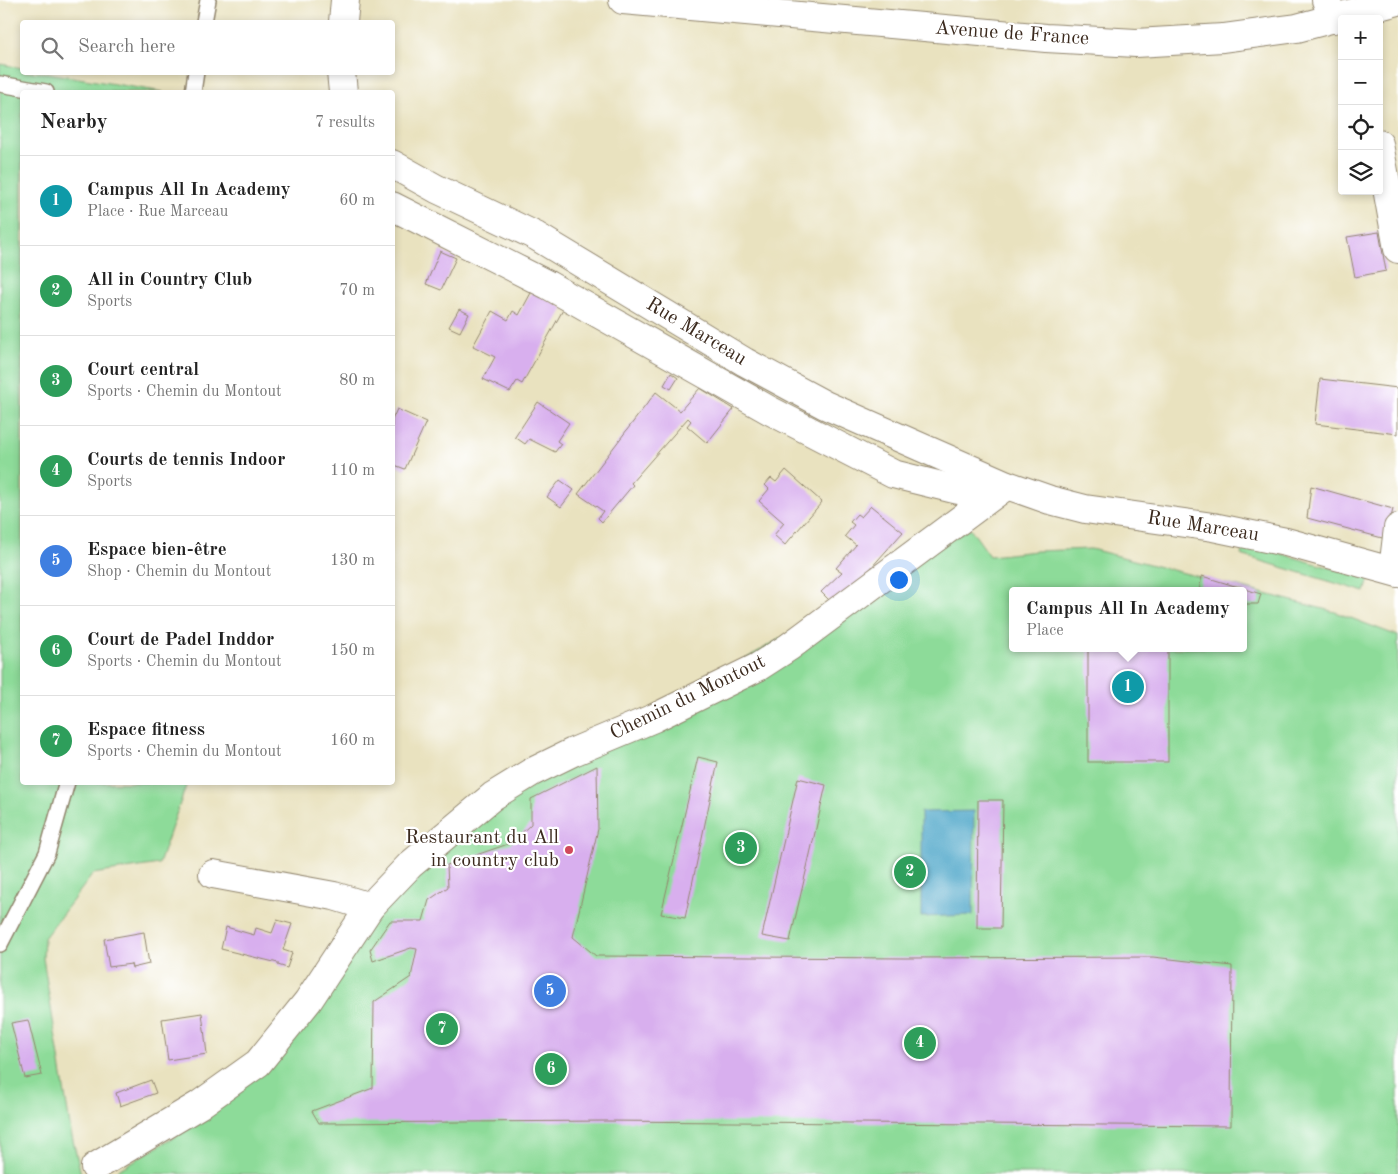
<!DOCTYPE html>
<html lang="en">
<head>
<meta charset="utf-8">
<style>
	body { margin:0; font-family:"Old Standard TT",serif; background:#f2f2f2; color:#222 }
	.controls { position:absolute; right:15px; top:15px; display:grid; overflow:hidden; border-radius:5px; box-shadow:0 2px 8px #0003 }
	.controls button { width:45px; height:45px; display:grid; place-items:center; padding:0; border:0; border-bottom:1px solid #e0e0e0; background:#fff; color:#222; font:25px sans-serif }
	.you { position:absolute; left:898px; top:579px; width:18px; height:18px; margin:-12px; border:4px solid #fff; border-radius:50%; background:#1a73e8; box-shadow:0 0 0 8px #1a73e833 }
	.badge { display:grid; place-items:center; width:32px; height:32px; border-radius:50%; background:#d1495b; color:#fff; font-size:16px; font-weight:700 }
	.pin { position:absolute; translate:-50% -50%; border:2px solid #fff; box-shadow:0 1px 5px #0006 }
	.popup { position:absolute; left:1009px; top:587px; width:238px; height:65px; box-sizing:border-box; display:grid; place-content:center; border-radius:5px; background:#fff; filter:drop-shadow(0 1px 4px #0005); font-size:16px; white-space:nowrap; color:#767676 }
	.popup b { font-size:19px; color:#222 }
	.popup::after { content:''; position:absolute; left:50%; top:100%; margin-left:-10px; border:10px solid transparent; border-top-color:#fff }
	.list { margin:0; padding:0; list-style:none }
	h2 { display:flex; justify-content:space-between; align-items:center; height:65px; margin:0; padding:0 20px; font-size:21px }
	h2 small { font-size:16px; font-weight:400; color:#767676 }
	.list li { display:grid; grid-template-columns:32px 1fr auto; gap:15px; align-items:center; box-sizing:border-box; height:90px; padding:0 20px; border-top:1px solid #e0e0e0 }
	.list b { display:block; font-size:19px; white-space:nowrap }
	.list p { margin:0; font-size:16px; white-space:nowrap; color:#767676 }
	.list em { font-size:16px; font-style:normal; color:#767676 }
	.icon { flex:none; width:28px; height:28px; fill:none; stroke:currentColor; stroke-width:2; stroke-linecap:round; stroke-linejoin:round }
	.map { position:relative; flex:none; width:1398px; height:1174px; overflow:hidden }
	.search { position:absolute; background:#fff; box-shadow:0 2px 8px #0003; left:20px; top:20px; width:375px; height:55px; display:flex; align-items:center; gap:12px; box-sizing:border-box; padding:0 18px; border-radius:5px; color:#767676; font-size:19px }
	.panel { position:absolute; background:#fff; box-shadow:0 2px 8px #0003; left:20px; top:90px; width:375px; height:695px; border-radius:5px }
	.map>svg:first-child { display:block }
	.green { fill:#8ddb99; stroke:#64825c; fill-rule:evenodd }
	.water { fill:#4ba5c8; stroke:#436873 }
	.building { fill:#d8afee }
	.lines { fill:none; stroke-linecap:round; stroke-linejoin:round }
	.service-casing { stroke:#92866e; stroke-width:18 }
	.minor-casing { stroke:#92866e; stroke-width:30 }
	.tertiary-casing { stroke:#92866e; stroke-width:30 }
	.service { stroke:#fff; stroke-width:15 }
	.minor { stroke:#fff; stroke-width:28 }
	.tertiary { stroke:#fff; stroke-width:28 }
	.poi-dot { fill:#d1495b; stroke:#fff; stroke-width:2 }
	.labels { text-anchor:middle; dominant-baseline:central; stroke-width:4.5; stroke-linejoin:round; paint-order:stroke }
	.street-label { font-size:20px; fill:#3b2a1e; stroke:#fff }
	.poi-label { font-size:20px; fill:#3b2a1e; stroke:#fff; text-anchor:end }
</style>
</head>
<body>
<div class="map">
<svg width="1398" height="1174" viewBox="0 0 1398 1174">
	<rect width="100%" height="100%" fill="#fff"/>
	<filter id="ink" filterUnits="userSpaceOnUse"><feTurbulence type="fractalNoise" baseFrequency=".02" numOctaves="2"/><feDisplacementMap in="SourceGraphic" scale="10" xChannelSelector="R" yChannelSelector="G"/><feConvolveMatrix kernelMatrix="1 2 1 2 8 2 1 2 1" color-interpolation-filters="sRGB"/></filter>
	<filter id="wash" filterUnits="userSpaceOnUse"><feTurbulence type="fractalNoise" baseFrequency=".0096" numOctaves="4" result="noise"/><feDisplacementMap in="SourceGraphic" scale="20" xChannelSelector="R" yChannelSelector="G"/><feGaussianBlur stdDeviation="1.12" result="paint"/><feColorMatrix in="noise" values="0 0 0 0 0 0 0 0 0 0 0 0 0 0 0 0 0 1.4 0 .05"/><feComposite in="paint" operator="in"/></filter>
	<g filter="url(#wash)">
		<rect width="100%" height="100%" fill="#e9e2bf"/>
		<g class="green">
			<polygon points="0,64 22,68 22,72 48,73 163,92 22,92 22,782 187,783 159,864 93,874 44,938 43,958 71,1132 81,1174 0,1174"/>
			<path d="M 970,528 L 990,556 L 1036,551 L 1091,549 L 1335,612 L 1398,636 L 1398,1174 L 111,1174 L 192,1127 L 252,1078 L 379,914 L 466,831 L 560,767 ZM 1013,591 L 1243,591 L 1243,648 L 1013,648 Z"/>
			<polygon points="1244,543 1369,579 1365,592 1241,555"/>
		</g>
		<polygon class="water" points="974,811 973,915 921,917 921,812"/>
		<g id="blocks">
			<g class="building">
				<polygon points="1379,232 1386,271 1355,277 1347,237"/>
				<polygon points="440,251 456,258 441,290 426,284"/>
				<polygon points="532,291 564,308 522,384 517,381 510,392 483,379 495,357 473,346 492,311 508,320 513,311 519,315"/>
				<polygon points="459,309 469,314 460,332 449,327"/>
				<polygon points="671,373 678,378 671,389 664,385"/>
				<polygon points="1320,379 1398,388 1398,434 1315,424"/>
				<polygon points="700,388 734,409 707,443 687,426 691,421 688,418 631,483 633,485 602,522 598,518 603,511 578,494 656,392 680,411"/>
				<polygon points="538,402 569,423 557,441 561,444 555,452 529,439 525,444 515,437"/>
				<polygon points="397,409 426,422 405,469 392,464 392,420"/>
				<polygon points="786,470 822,502 785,545 774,535 784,523 759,501 769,489 765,485 771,478 776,482"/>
				<polygon points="560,480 574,490 561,507 547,497"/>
				<polygon points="1311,486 1393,509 1386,539 1307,518"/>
				<polygon points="871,506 903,532 870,569 875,573 833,604 821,592 842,572 836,568 856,545 845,536 854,525 850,522 857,514 861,517"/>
				<polygon points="1202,576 1261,594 1258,604 1243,604 1243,591 1199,591"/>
				<rect x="1088" y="648" width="80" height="114"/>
				<polygon points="698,757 718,762 685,918 661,914"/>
				<polygon points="597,766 598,829 573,937 596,956 905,958 1153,957 1232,966 1231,1126 607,1121 319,1123 312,1111 373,1088 374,1002 411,977 417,949 411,948 373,961 370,950 390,921 423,921 429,900 448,887 447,865 511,843 531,824 531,799"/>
				<polygon points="798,778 826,785 790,941 762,936"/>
				<polygon points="978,800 1003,800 1001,928 977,928"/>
				<polygon points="277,920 292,924 283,950 292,953 287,968 278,965 278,963 221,949 226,927 254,935 256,928 272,933"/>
				<polygon points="144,932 149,964 132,968 131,964 109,967 104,939"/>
				<polygon points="202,1013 207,1054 168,1060 162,1019"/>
				<polygon points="28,1020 42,1075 25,1078 11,1023"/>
				<polygon points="151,1080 156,1093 120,1106 116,1093"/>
			</g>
		</g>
	</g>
	<g filter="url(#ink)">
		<use href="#blocks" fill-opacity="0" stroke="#92866e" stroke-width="1"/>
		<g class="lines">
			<defs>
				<g id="service">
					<polyline points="204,22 208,0"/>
					<polyline points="0,84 46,92"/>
					<polyline points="193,92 196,72"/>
					<polyline points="0,944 47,853 67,782"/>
				</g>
				<g id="minor">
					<polyline points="1326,0 1333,19"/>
					<polyline points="1379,144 1398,249"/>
					<polyline points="392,206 548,285 769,410 893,474 958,490 1005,485"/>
					<polyline points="1393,570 1398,528"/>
					<polyline points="213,874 334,896 370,907"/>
					<polyline points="95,1167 199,1105 258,1063 308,1001 370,907 410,865 493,796 532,772 573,752 654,718 758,667 789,647 1007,485"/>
				</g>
				<g id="tertiary">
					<polyline points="623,0 1046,38 1136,43 1223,38 1297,28 1398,1"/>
					<polyline points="343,22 345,0"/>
					<polyline points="341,72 343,92"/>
					<polyline points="392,164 437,189 536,236 745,362 825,405 1007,485 1050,500 1085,509 1213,527 1286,542 1398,573"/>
				</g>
			</defs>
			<use href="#service" class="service-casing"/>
			<use href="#minor" class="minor-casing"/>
			<use href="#tertiary" class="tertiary-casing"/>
			<use href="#service" class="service"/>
			<use href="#minor" class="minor"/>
			<use href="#tertiary" class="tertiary"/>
		</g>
	</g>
	<circle class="poi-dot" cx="569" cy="850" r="5"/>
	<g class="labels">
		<g class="street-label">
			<text transform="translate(1012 34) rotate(4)">Avenue de France</text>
			<text transform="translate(696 332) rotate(31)">Rue Marceau</text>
			<text transform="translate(1203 527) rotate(9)">Rue Marceau</text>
			<text transform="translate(688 698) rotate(-26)">Chemin du Montout</text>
		</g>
		<g class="poi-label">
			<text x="559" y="838">Restaurant du All<tspan x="559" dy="23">in country club</tspan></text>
		</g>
	</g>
</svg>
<div class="controls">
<button>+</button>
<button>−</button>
<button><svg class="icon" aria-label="locate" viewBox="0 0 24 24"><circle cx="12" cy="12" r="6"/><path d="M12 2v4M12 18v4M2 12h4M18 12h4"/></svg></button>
<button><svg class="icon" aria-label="layers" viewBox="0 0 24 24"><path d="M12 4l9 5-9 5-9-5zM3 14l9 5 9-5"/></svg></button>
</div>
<div class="you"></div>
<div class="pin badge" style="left:1128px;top:687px;background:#0f9aa8">1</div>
<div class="popup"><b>Campus All In Academy</b>Place</div>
<div class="pin badge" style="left:910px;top:872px;background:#2e9e5b">2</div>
<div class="pin badge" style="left:741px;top:848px;background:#2e9e5b">3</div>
<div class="pin badge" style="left:920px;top:1043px;background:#2e9e5b">4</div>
<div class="pin badge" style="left:550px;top:991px;background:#3f7fe0">5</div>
<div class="pin badge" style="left:551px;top:1069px;background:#2e9e5b">6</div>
<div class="pin badge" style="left:442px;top:1029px;background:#2e9e5b">7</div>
<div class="search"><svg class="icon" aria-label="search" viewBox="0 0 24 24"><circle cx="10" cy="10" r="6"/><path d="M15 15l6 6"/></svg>Search here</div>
<section class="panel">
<h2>Nearby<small>7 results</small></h2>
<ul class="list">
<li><span class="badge" style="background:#0f9aa8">1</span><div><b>Campus All In Academy</b><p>Place · Rue Marceau</p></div><em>60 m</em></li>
<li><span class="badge" style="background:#2e9e5b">2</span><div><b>All in Country Club</b><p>Sports</p></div><em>70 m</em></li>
<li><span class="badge" style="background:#2e9e5b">3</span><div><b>Court central</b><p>Sports · Chemin du Montout</p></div><em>80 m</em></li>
<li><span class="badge" style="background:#2e9e5b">4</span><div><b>Courts de tennis Indoor</b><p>Sports</p></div><em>110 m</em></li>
<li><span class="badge" style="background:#3f7fe0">5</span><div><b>Espace bien-être</b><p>Shop · Chemin du Montout</p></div><em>130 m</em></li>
<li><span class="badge" style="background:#2e9e5b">6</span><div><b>Court de Padel Inddor</b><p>Sports · Chemin du Montout</p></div><em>150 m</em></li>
<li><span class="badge" style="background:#2e9e5b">7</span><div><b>Espace fitness</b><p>Sports · Chemin du Montout</p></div><em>160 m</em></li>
</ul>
</section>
</div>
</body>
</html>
